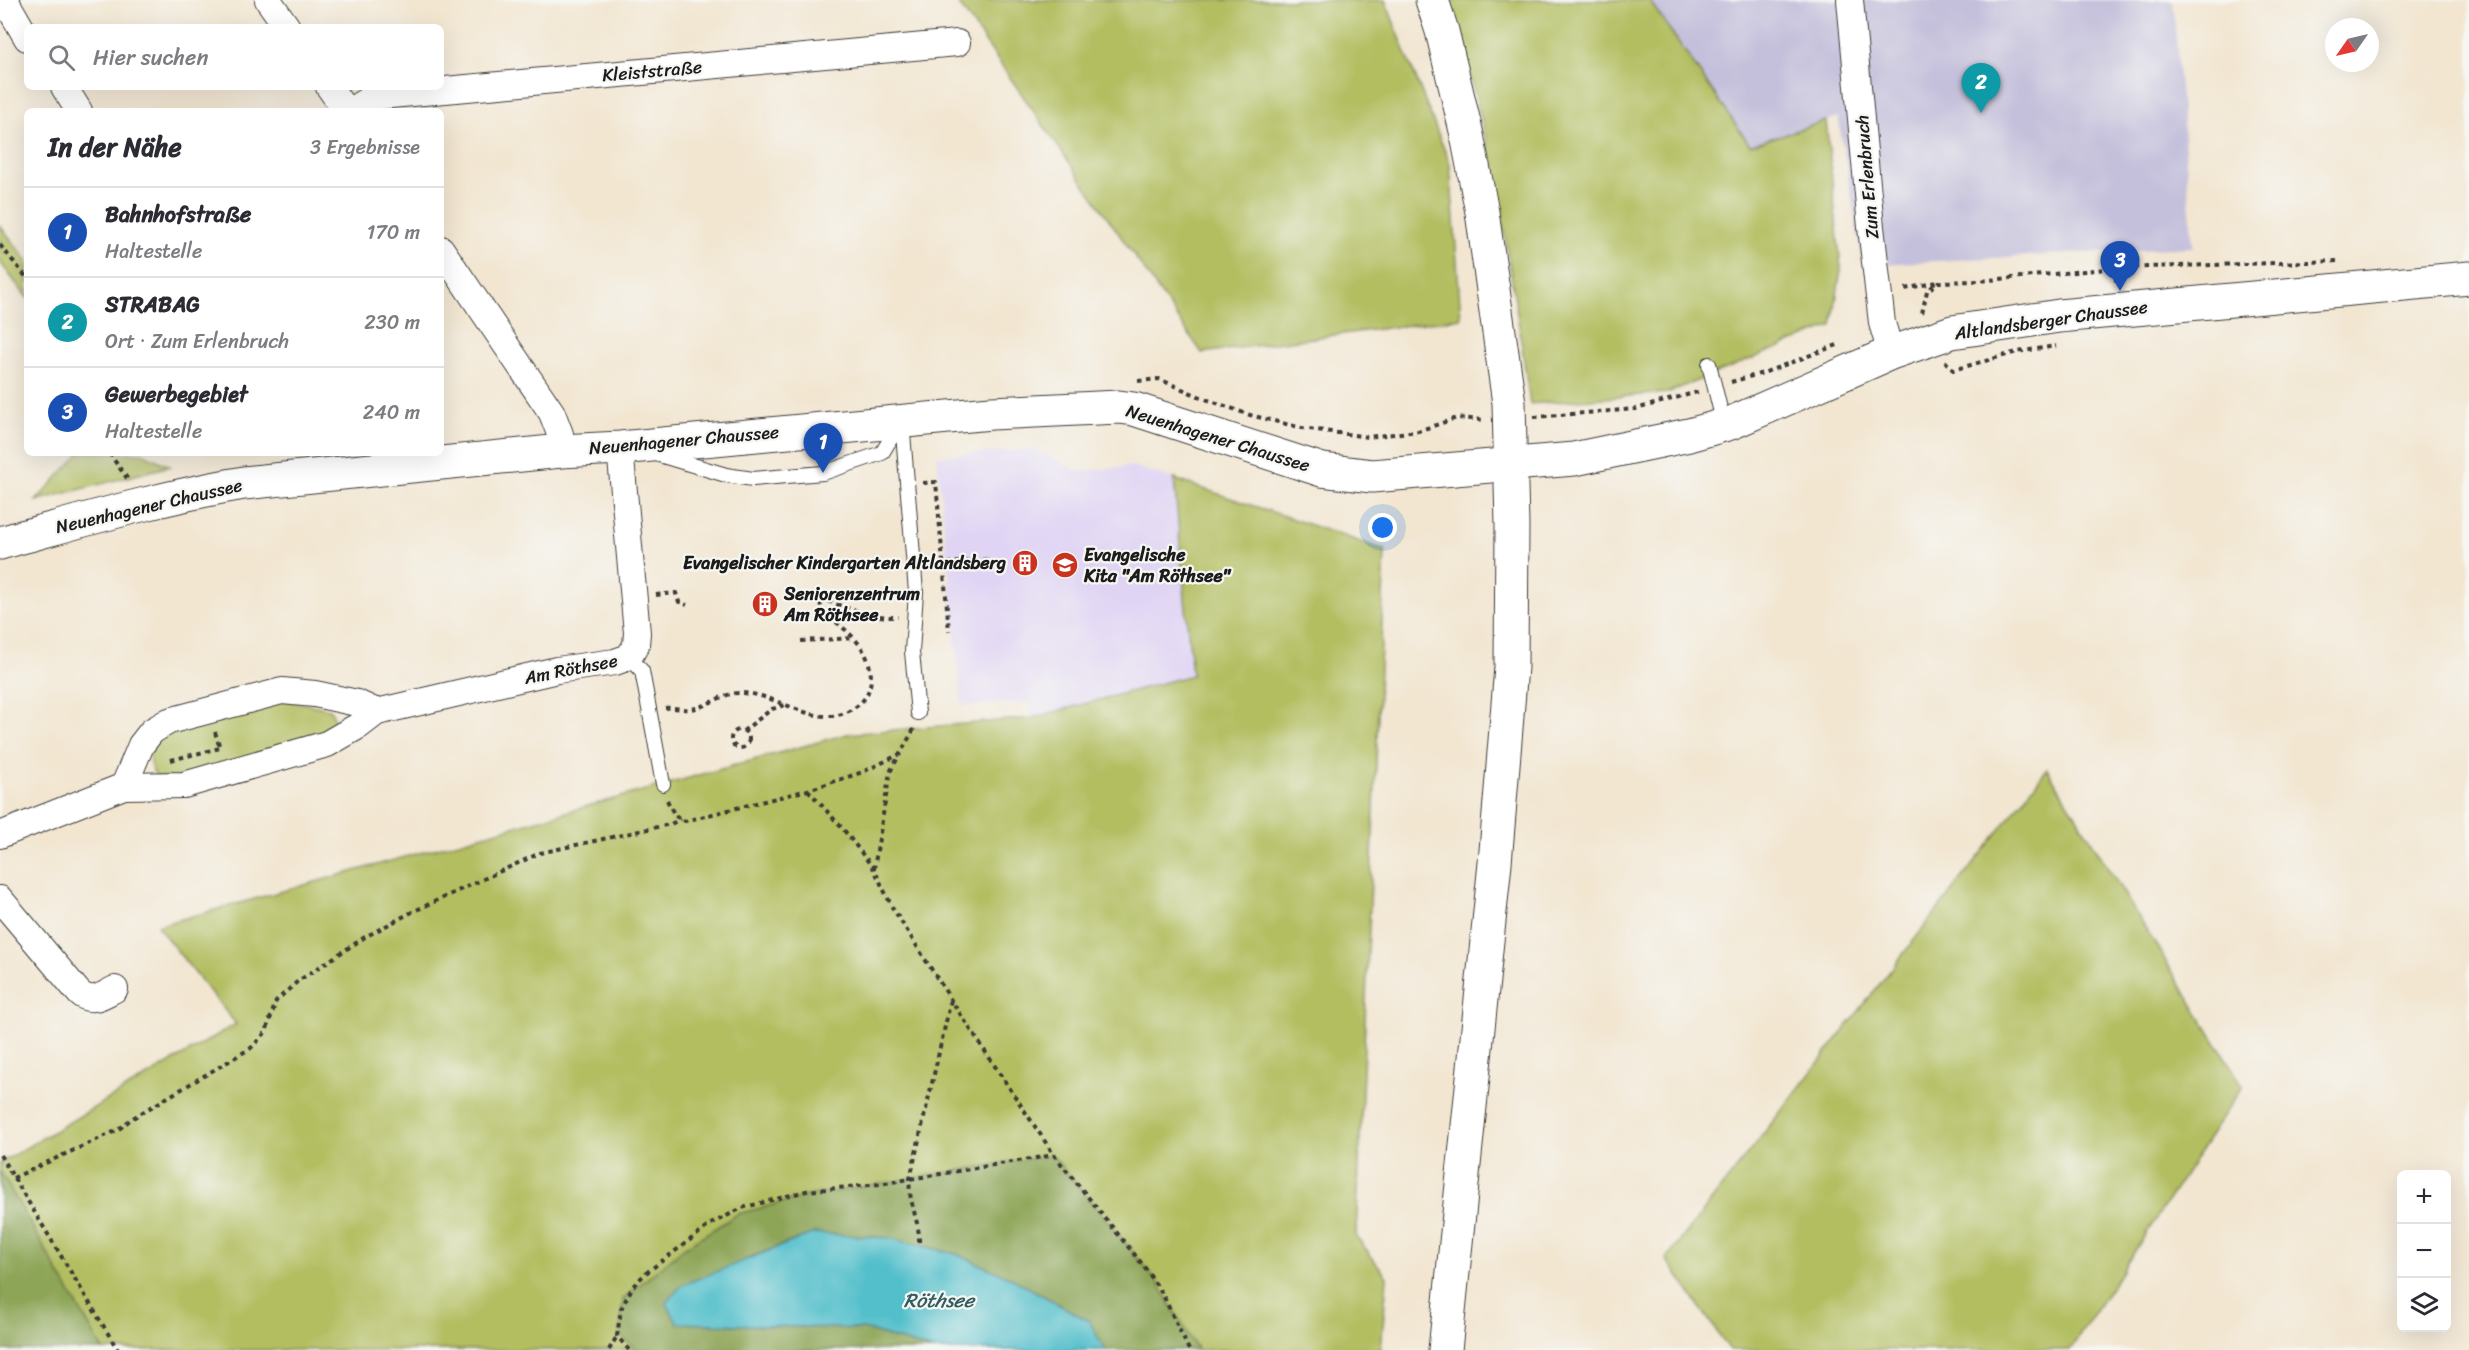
<!DOCTYPE html>
<html lang="de">
<head>
<meta charset="utf-8">
<style>
	body { margin:0; font-family:Sriracha,sans-serif; background:#f7f7f7; color:#2b2b33 }
	.controls { position:absolute; right:18px; bottom:18px; display:grid; overflow:hidden; border-radius:9px; box-shadow:0 6px 24px #0002 }
	.controls button { width:54px; height:54px; display:grid; place-items:center; padding:0; border:0; border-bottom:2px solid #e1e1e2; background:#fff; color:#2b2b33; font:30px sans-serif }
	.compass { position:absolute; left:2325px; top:18px; width:54px; height:54px; border-radius:50%; background:#fff; box-shadow:0 6px 24px #0002; rotate:236deg }
	.you { position:absolute; left:1383px; top:528px; width:21px; height:21px; margin:-15px; border:4px solid #fff; border-radius:50%; background:#1a73e8; box-shadow:0 0 0 9px #1a73e833 }
	.badge { display:grid; place-items:center; width:39px; height:39px; border-radius:50%; background:#7c3aed; color:#fff; font-size:20px; font-weight:700 }
	.pin { position:absolute; translate:-50% -50px; filter:drop-shadow(0 2px 3px #0008) }
	.pin::after { content:''; position:absolute; top:32px; width:21px; height:18px; background:inherit; clip-path:polygon(0 0,100% 0,50% 100%) }
	.list { margin:0; padding:0; list-style:none }
	h2 { display:flex; justify-content:space-between; align-items:center; height:78px; margin:0; padding:0 24px; font-size:26px }
	h2 small { font-size:20px; font-weight:400; color:#7c7c81 }
	.list li { display:grid; grid-template-columns:39px 1fr auto; gap:18px; align-items:center; box-sizing:border-box; height:90px; padding:0 24px; border-top:2px solid #e1e1e2 }
	.list b { display:block; font-size:22px; white-space:nowrap }
	.list p { margin:0; font-size:20px; white-space:nowrap; color:#7c7c81 }
	.list em { font-size:20px; font-style:normal; color:#7c7c81 }
	.icon { flex:none; width:33px; height:33px; fill:none; stroke:currentColor; stroke-width:2; stroke-linecap:round; stroke-linejoin:round }
	.map { position:relative; flex:none; width:2469px; height:1350px; overflow:hidden }
	.search { position:absolute; background:#fff; box-shadow:0 6px 24px #0002; left:24px; top:24px; width:420px; height:66px; display:flex; align-items:center; gap:15px; box-sizing:border-box; padding:0 21px; border-radius:9px; color:#7c7c81; font-size:22px }
	.panel { position:absolute; background:#fff; box-shadow:0 6px 24px #0002; left:24px; top:108px; width:420px; height:348px; border-radius:9px }
	.map>svg:first-child { display:block }
	.built { fill:#e0d4f4 }
	.industrial { fill:#c4c0db }
	.green { fill:#b2be60; stroke:#676d3e; stroke-width:1.5 }
	.forest { fill:#8da556; stroke:#546039; stroke-width:1.5 }
	.water { fill:#52bfcb; stroke:#376e74; stroke-width:1.5 }
	.lines { fill:none; stroke-linecap:round; stroke-linejoin:round }
	.lane-casing { stroke:#3c3a37; stroke-width:16 }
	.street-casing { stroke:#3c3a37; stroke-width:28 }
	.secondary-casing { stroke:#3c3a37; stroke-width:35 }
	.path { stroke:#3c3a37; stroke-width:4; stroke-dasharray:4.5 4.5; stroke-linecap:butt }
	.lane { stroke:#fff; stroke-width:14 }
	.street { stroke:#fff; stroke-width:26 }
	.secondary { stroke:#fff; stroke-width:33 }
	.labels { text-anchor:middle; dominant-baseline:central; stroke-width:4.5; stroke-linejoin:round; paint-order:stroke }
	.street-label { font-size:18px; fill:#1c1c1c; stroke:#f6f6f2 }
	.poi-label { font-size:18px; font-weight:bold; fill:#1c1c1c; stroke:#f6f6f2; text-anchor:start }
	.water-label { font-size:20px; font-style:italic; fill:#325d62; stroke:#f6f6f2 }
</style>
</head>
<body>
<div class="map">
<svg width="2469" height="1350" viewBox="0 0 2469 1350">
	<rect width="100%" height="100%" fill="#f6f6f2"/>
	<filter id="ink" filterUnits="userSpaceOnUse"><feTurbulence type="fractalNoise" baseFrequency=".0167" numOctaves="2"/><feDisplacementMap in="SourceGraphic" scale="12" xChannelSelector="R" yChannelSelector="G"/><feConvolveMatrix kernelMatrix="1 2 1 2 8 2 1 2 1" color-interpolation-filters="sRGB"/></filter>
	<filter id="wash" filterUnits="userSpaceOnUse"><feTurbulence type="fractalNoise" baseFrequency=".008" numOctaves="4" result="noise"/><feDisplacementMap in="SourceGraphic" scale="24" xChannelSelector="R" yChannelSelector="G"/><feGaussianBlur stdDeviation="1.35" result="paint"/><feColorMatrix in="noise" values="0 0 0 0 0 0 0 0 0 0 0 0 0 0 0 0 0 1.4 0 .05"/><feComposite in="paint" operator="in"/></filter>
	<g filter="url(#wash)">
		<rect width="100%" height="100%" fill="#f2e6d1"/>
		<polygon class="built" points="1036,449 1078,471 1133,466 1174,479 1192,675 1032,718 1029,702 962,706 937,456"/>
		<polygon class="industrial" points="1649,0 2173,0 2193,247 1863,265 1838,117 1750,145"/>
		<g class="green">
			<polygon points="956,0 1385,0 1450,164 1461,318 1202,353"/>
			<path d="M 1447,0 L 1649,0 L 1750,145 L 1826,121 L 1841,269 L 1832,326 L 1667,393 L 1530,404 C 1511,267 1492,131 1447,0 Z"/>
			<polygon points="0,226 27,260 27,298 0,262"/>
			<polygon points="78,453 142,453 170,466 36,501 78,455"/>
			<polygon points="1174,479 1385,550 1356,1236 1387,1277 1381,1350 1197,1350 1196,1346 900,1182 807,1196 738,1214 685,1247 623,1299 620,1335 637,1350 103,1350 0,1171 0,1163 236,1024 157,926 847,734 1032,718 1192,675"/>
			<path d="M 281,699 L 330,709 C 336,719 336,723 330,733 L 185,777 L 157,777 C 146,764 149,754 154,739 Z"/>
			<polygon points="2047,769 2243,1086 2070,1350 1730,1350 1666,1259"/>
		</g>
		<g class="forest">
			<polygon points="1052,1155 1157,1281 1197,1350 1105,1350 1089,1321 1011,1278 956,1254 889,1238 814,1233 748,1258 678,1323 863,1329 933,1350 637,1350 620,1335 623,1299 685,1247 738,1214 807,1196"/>
			<polygon points="0,1171 103,1350 0,1350"/>
		</g>
		<polygon class="water" points="814,1233 889,1238 956,1254 1011,1278 1089,1321 1105,1350 933,1350 863,1329 678,1323 666,1303 682,1285"/>
	</g>
	<g filter="url(#ink)">
		<g class="lines">
			<defs>
				<g id="lane">
					<polyline points="1709,364 1724,425"/>
					<polyline points="902,421 916,592 912,652 918,713"/>
					<polyline points="656,454 726,475 753,479 823,473 882,453 899,425"/>
					<polyline points="629,657 642,671 663,784"/>
				</g>
				<g id="street">
					<polyline points="5,0 27,38"/>
					<polyline points="268,0 287,27"/>
					<polyline points="1850,0 1871,227 1882,323 1891,353"/>
					<polyline points="64,87 79,111"/>
					<polyline points="329,87 346,111"/>
					<polyline points="350,111 366,101 380,96 957,43"/>
					<polyline points="441,249 552,413 560,434 561,451"/>
					<polyline points="124,786 141,745 152,731 169,721 282,691 315,694 357,703 377,712"/>
					<polyline points="0,835 124,786 184,785 327,744 360,725 377,712 557,670 615,662 629,657 636,645 637,633 620,448"/>
					<path d="M 0,899 L 80,994 C 93,1003 101,996 115,989"/>
				</g>
				<g id="secondary">
					<polyline points="1432,0 1442,31 1467,135 1482,212 1509,403 1512,525 1511,667 1495,863 1445,1350"/>
					<path d="M 0,543 C 81,521 161,497 244,483 L 561,451 L 620,448 L 991,413 L 1119,407 L 1134,409 L 1322,470 L 1372,476 L 1574,459 L 1689,435 L 1731,423 L 1891,353 L 1952,332 L 2059,316 L 2469,278"/>
				</g>
			</defs>
			<use href="#lane" class="lane-casing"/>
			<use href="#street" class="street-casing"/>
			<use href="#secondary" class="secondary-casing"/>
			<g class="path">
				<polyline points="0,245 27,278"/>
				<polyline points="2116,268 2116,284"/>
				<polyline points="1905,289 1937,282"/>
				<polyline points="1922,313 1927,291 1938,282 1979,281 2116,268 2340,261"/>
				<polyline points="1945,361 1953,370 2017,352 2056,346"/>
				<polyline points="1138,381 1159,379 1203,398 1250,415 1302,428 1368,437 1418,431 1457,418 1485,420"/>
				<polyline points="1731,382 1763,373 1840,344"/>
				<polyline points="1534,417 1636,409 1701,391"/>
				<polyline points="109,453 129,481"/>
				<polyline points="923,483 936,482 949,631"/>
				<polyline points="929,565 991,559"/>
				<polyline points="656,595 676,593 679,602 687,605"/>
				<polyline points="801,641 854,638"/>
				<path d="M 665,708 C 676,707 686,711 696,708 C 711,704 724,693 739,693 C 780,692 818,735 857,706 C 866,699 870,690 871,679 C 871,646 845,629 822,611 L 819,598 C 845,607 871,618 898,617"/>
				<circle cx="740" cy="739" r="9"/>
				<polyline points="743,731 772,709 785,705"/>
				<polyline points="215,732 220,748"/>
				<polyline points="171,760 220,748"/>
				<polyline points="808,790 843,829 874,869 892,907 951,1000 1054,1155 1143,1265 1163,1295 1189,1350"/>
				<polyline points="667,800 675,816 685,821 808,790 863,772 900,754 914,729"/>
				<polyline points="874,869 890,772 900,754"/>
				<polyline points="0,1155 118,1350"/>
				<polyline points="13,1178 118,1130 131,1119 251,1048 266,1032 276,1001 298,981 365,937 412,912 540,853 671,824 680,819"/>
				<path d="M 919,1242 C 920,1220 907,1201 910,1179 L 951,1000"/>
				<polyline points="609,1350 617,1336"/>
				<polyline points="629,1350 617,1336 621,1309 633,1286 646,1273 711,1224 742,1208 806,1191 880,1184 1054,1155"/>
			</g>
			<use href="#lane" class="lane"/>
			<use href="#street" class="street"/>
			<use href="#secondary" class="secondary"/>
		</g>
	</g>
	<defs>
		<symbol id="building-disc" viewBox="-11 -11 22 22"><circle r="9.5" fill="#c8321e" stroke="#f6f6f2"/><path d="M-4-6H4V6H1V3H-1V6H-4ZM-2.5-4.3h1.7v1.8h-1.7ZM.8-4.3h1.7v1.8H.8ZM-2.5-1h1.7V.8h-1.7ZM.8-1h1.7V.8H.8Z" fill="#fff"/></symbol>
		<symbol id="school-disc" viewBox="-11 -11 22 22"><circle r="9.5" fill="#c8321e" stroke="#f6f6f2"/><path d="M0-5L7-2L0 1L-7-2ZM-4 1L0 2.5L4 1V4Q0 6-4 4Z" fill="#fff"/></symbol>
	</defs>
	<g fill-rule="evenodd">
		<use href="#building-disc" x="1010" y="548" width="30" height="30"/>
		<use href="#school-disc" x="1050" y="550" width="30" height="30"/>
		<use href="#building-disc" x="750" y="589" width="30" height="30"/>
	</g>
	<g class="labels">
		<g class="street-label">
			<text transform="translate(652 71) rotate(-5)">Kleiststraße</text>
			<text transform="translate(1867 177) rotate(-95)">Zum Erlenbruch</text>
			<text transform="translate(2051 320) rotate(-8)">Altlandsberger Chaussee</text>
			<text transform="translate(1218 438) rotate(17)">Neuenhagener Chaussee</text>
			<text transform="translate(684 440) rotate(-5)">Neuenhagener Chaussee</text>
			<text transform="translate(149 506) rotate(-13)">Neuenhagener Chaussee</text>
			<text transform="translate(571 669) rotate(-11)">Am Röthsee</text>
		</g>
		<g class="poi-label">
			<text x="1084" y="555">Evangelische<tspan x="1084" dy="21">Kita "Am Röthsee"</tspan></text>
			<text x="1006" y="563" text-anchor="end">Evangelischer Kindergarten Altlandsberg</text>
			<text x="784" y="594">Seniorenzentrum<tspan x="784" dy="21">Am Röthsee</tspan></text>
		</g>
		<g class="water-label">
			<text x="939" y="1300">Röthsee</text>
		</g>
	</g>
</svg>
<div class="controls">
<button>+</button>
<button>−</button>
<button><svg class="icon" aria-label="layers" viewBox="0 0 24 24"><path d="M12 4l9 5-9 5-9-5zM3 14l9 5 9-5"/></svg></button>
</div>
<svg class="compass" viewBox="-18 -18 36 36"><path d="M0-13l5 13h-10z" fill="#e53935"/><path d="M0 13l5-13h-10z" fill="#7c7c81"/></svg>
<div class="you"></div>
<div class="pin badge" style="left:823px;top:473px;background:#1a4fb4">1</div>
<div class="pin badge" style="left:1981px;top:113px;background:#0f9aa8">2</div>
<div class="pin badge" style="left:2120px;top:291px;background:#1a4fb4">3</div>
<div class="search"><svg class="icon" aria-label="search" viewBox="0 0 24 24"><circle cx="10" cy="10" r="6"/><path d="M15 15l6 6"/></svg>Hier suchen</div>
<section class="panel">
<h2>In der Nähe<small>3 Ergebnisse</small></h2>
<ul class="list">
<li><span class="badge" style="background:#1a4fb4">1</span><div><b>Bahnhofstraße</b><p>Haltestelle</p></div><em>170 m</em></li>
<li><span class="badge" style="background:#0f9aa8">2</span><div><b>STRABAG</b><p>Ort · Zum Erlenbruch</p></div><em>230 m</em></li>
<li><span class="badge" style="background:#1a4fb4">3</span><div><b>Gewerbegebiet</b><p>Haltestelle</p></div><em>240 m</em></li>
</ul>
</section>
</div>
</body>
</html>
